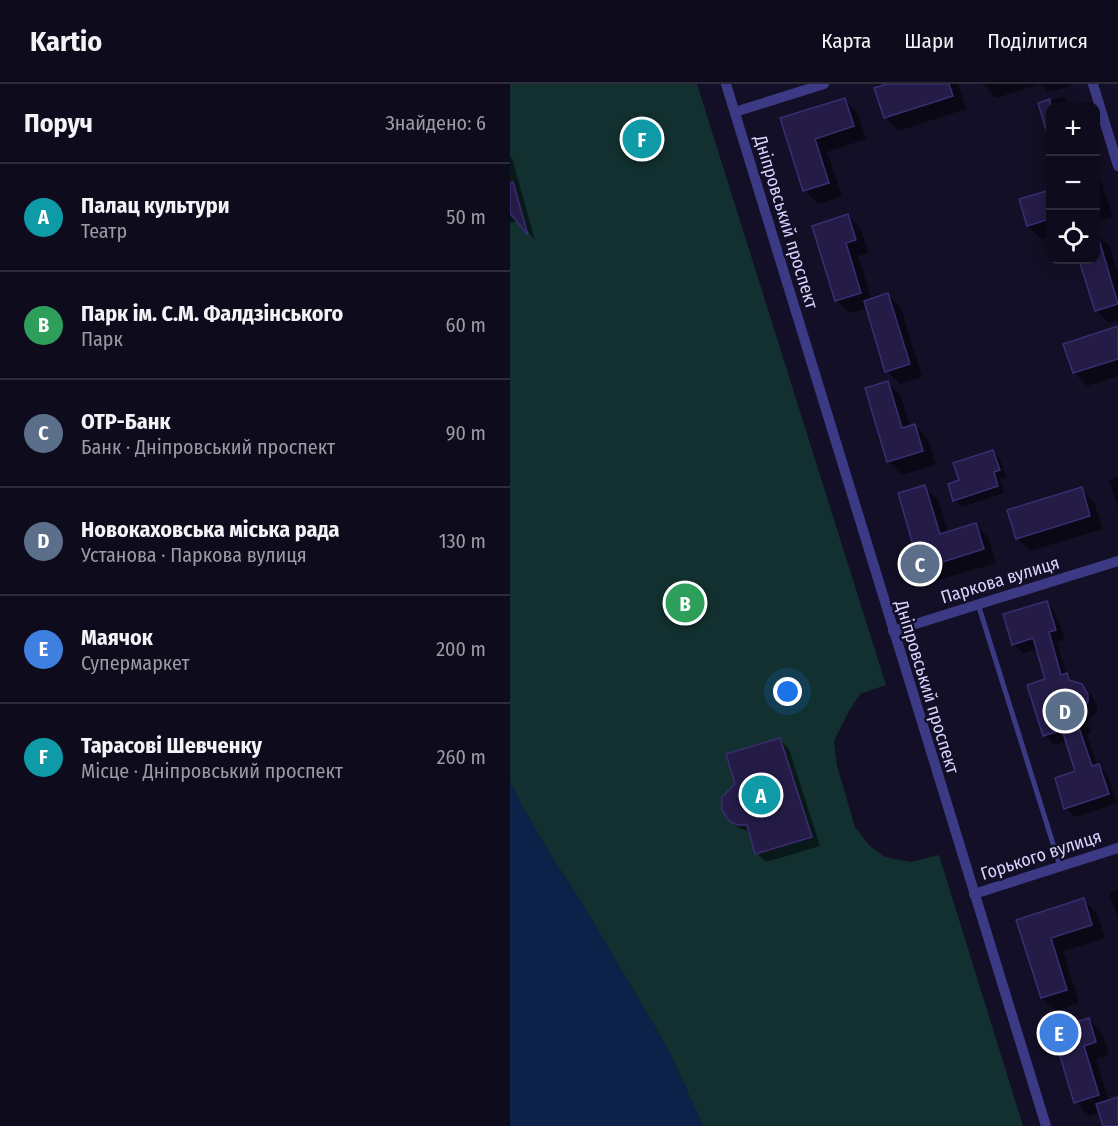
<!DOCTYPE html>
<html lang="uk">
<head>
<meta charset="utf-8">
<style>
	body { margin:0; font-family:"Fira Sans Condensed",sans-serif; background:#1c1929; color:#f1f3f6 }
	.controls { position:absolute; right:18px; top:18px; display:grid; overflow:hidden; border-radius:12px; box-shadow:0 3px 15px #0003 }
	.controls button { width:54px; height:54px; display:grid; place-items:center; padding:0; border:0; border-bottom:2px solid #2e2b3b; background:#0e0b1c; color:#f1f3f6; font:30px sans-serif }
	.you { position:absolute; left:278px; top:608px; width:21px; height:21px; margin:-15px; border:4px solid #fff; border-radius:50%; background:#1a73e8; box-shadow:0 0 0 9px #1a73e833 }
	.badge { display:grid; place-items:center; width:39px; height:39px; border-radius:50%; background:#2563eb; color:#fff; font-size:20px; font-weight:700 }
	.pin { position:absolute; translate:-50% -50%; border:3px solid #fff; box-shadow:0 2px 6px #0006 }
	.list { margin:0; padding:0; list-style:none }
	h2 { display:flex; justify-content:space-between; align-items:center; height:78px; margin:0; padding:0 24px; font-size:26px }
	h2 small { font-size:20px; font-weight:400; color:#9b9ba3 }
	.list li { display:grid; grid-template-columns:39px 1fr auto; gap:18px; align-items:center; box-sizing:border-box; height:108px; padding:0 24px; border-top:2px solid #2e2b3b }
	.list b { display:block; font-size:22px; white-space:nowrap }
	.list p { margin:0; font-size:20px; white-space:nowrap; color:#9b9ba3 }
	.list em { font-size:20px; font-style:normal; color:#9b9ba3 }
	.icon { flex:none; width:33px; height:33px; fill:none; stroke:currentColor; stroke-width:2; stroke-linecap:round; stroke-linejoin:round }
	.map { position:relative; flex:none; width:608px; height:1042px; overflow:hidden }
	header { display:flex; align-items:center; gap:36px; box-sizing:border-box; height:84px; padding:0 30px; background:#0e0b1c; border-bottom:2px solid #2e2b3b }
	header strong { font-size:28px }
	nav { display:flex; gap:33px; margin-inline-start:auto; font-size:21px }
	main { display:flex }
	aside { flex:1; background:#0e0b1c }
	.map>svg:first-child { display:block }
	.green { fill:#12302f }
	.water { fill:#0c2248 }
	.shadow { fill:#0007 }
	.building { fill:#241b47; stroke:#3b2d73; stroke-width:1.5 }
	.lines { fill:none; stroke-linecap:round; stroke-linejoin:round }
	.service { stroke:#3d3a85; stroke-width:5 }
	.minor { stroke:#3d3a85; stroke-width:10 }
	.labels { text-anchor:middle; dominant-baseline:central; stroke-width:5; stroke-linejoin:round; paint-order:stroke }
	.street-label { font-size:18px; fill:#d9d4ff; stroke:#130f26 }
</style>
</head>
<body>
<header>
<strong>Kartio</strong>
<nav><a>Карта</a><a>Шари</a><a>Поділитися</a></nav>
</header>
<main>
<aside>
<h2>Поруч<small>Знайдено: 6</small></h2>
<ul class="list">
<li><span class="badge" style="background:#0f9aa8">A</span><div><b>Палац культури</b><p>Театр</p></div><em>50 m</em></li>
<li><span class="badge" style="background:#2e9e5b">B</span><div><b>Парк ім. С.М. Фалдзінського</b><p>Парк</p></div><em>60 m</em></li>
<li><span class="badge" style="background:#5c6f8a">C</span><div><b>ОТР-Банк</b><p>Банк · Дніпровський проспект</p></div><em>90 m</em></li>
<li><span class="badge" style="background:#5c6f8a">D</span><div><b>Новокаховська міська рада</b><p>Установа · Паркова вулиця</p></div><em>130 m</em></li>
<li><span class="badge" style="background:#3f7fe0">E</span><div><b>Маячок</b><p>Супермаркет</p></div><em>200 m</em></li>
<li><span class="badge" style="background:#0f9aa8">F</span><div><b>Тарасові Шевченку</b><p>Місце · Дніпровський проспект</p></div><em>260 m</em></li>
</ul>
</aside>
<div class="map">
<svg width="608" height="1042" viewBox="0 0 608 1042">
	<rect width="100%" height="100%" fill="#130f26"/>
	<polygon class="green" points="0,0 187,0 376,601 350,610 339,627 324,657 327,682 345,743 359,761 375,773 400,778 429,771 513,1042 193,1042 159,967 72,819 40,770 11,720 0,697"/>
	<polygon class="water" points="0,697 11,720 40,770 72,819 159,967 193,1042 0,1042"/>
	<g class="shadow">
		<polygon points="382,0 448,0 456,25 388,47 375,33"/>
		<polygon points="473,0 530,0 486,14"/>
		<polygon points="531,0 560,0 560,2 539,8"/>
		<polygon points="553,13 562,22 540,22 540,55 530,20"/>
		<polygon points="334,15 347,28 356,55 317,68 332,112 308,120 295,106 272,35"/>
		<polygon points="0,72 2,74 25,156 8,137 0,139"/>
		<polygon points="586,92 592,99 603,133 586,138"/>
		<polygon points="540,107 540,152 531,155 518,142 511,116"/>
		<polygon points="338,132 351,145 358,169 348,172 362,216 378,211 391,224 412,293 390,300 377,287 358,224 340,229 326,216"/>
		<polygon points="587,150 600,163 608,190 608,236 599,239 586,226 571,176 586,176"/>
		<polygon points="608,244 608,292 577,302 564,288 555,261"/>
		<polygon points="378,299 391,312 400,343 405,342 418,355 426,381 392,391 379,378 357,305"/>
		<polygon points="483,368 490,375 496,393 490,395 494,409 452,423 445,416 451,397"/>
		<polygon points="608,393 608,423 599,396"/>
		<polygon points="414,403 428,416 438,449 465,441 479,454 486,479 425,497 412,484"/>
		<polygon points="571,405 584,418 593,445 520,467 507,454"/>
		<polygon points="536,518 545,528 555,555 547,558 557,592 581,611 587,622 587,628 577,637 581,649 577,650 587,682 589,682 598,691 607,719 565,733 555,724 567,688 557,657 544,661 535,651 537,596 528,565 513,569 503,560"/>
		<polygon points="270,655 279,665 310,762 256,778 247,769 241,749 227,743 217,733"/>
		<polygon points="608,806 608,834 599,809"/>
		<polygon points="573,816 587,829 595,854 553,867 569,919 546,927 532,914 508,837"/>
		<polygon points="579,935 592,949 599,971 586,975 599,1017 608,1015 608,1042 594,1042 590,1028 579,1032 566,1018 544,946"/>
	</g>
	<g class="building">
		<polygon points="377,0 439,0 443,12 374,34 364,4"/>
		<polygon points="335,14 344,42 305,55 319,99 293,107 270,34"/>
		<polygon points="540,15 540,51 538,52 528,19"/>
		<polygon points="3,98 18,151 0,129 0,99"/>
		<polygon points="540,106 540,135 517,142 509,115"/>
		<polygon points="338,130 346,156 336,159 351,209 325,217 302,142"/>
		<polygon points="588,152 608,220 585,227 569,176 585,176 585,153"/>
		<polygon points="378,209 400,280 375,288 354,217"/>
		<polygon points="608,242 608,275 563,289 553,260"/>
		<polygon points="378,297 392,344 405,340 413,367 377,378 355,304"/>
		<polygon points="483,366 490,386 484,388 488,402 443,417 438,400 449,396 443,379"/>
		<polygon points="415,401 430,450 466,439 474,465 410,485 388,409"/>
		<polygon points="572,403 580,432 506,455 497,426"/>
		<polygon points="537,517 546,546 539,548 551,591 557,589 559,596 572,600 578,611 578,618 569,628 572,640 568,641 582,682 589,680 599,710 554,725 545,694 565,687 552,646 533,652 517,601 535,595 523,554 502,561 493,530"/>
		<polygon points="270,654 302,753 245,770 237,741 227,741 219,737 212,726 212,713 225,700 216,670"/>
		<polygon points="574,814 582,841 541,854 557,906 531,914 506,836"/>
		<polygon points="579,934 586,958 574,962 589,1011 564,1019 542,945"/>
		<polygon points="608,1013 608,1042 593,1042 586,1020"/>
	</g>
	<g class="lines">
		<polyline class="service" points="468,520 550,782"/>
		<g class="minor">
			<polyline points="216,0 536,1042"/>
			<polyline points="583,0 608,82"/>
			<polyline points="225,28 314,0"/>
			<polyline points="383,547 608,477"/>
			<polyline points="464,810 608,764"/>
		</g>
	</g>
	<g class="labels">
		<g class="street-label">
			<text transform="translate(276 138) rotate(73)">Дніпровський проспект</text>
			<text transform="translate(490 496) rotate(-17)">Паркова вулиця</text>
			<text transform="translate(417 603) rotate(73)">Дніпровський проспект</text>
			<text transform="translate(531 771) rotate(-18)">Горького вулиця</text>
		</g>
	</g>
</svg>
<div class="controls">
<button>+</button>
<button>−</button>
<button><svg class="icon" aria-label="locate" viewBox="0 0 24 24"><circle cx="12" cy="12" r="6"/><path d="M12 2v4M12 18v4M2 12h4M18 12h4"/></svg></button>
</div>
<div class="you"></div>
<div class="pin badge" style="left:251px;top:711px;background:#0f9aa8">A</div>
<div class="pin badge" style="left:175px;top:519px;background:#2e9e5b">B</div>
<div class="pin badge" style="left:410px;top:480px;background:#5c6f8a">C</div>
<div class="pin badge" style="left:555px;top:627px;background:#5c6f8a">D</div>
<div class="pin badge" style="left:549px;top:949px;background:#3f7fe0">E</div>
<div class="pin badge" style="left:132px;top:55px;background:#0f9aa8">F</div>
</div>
</main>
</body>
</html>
